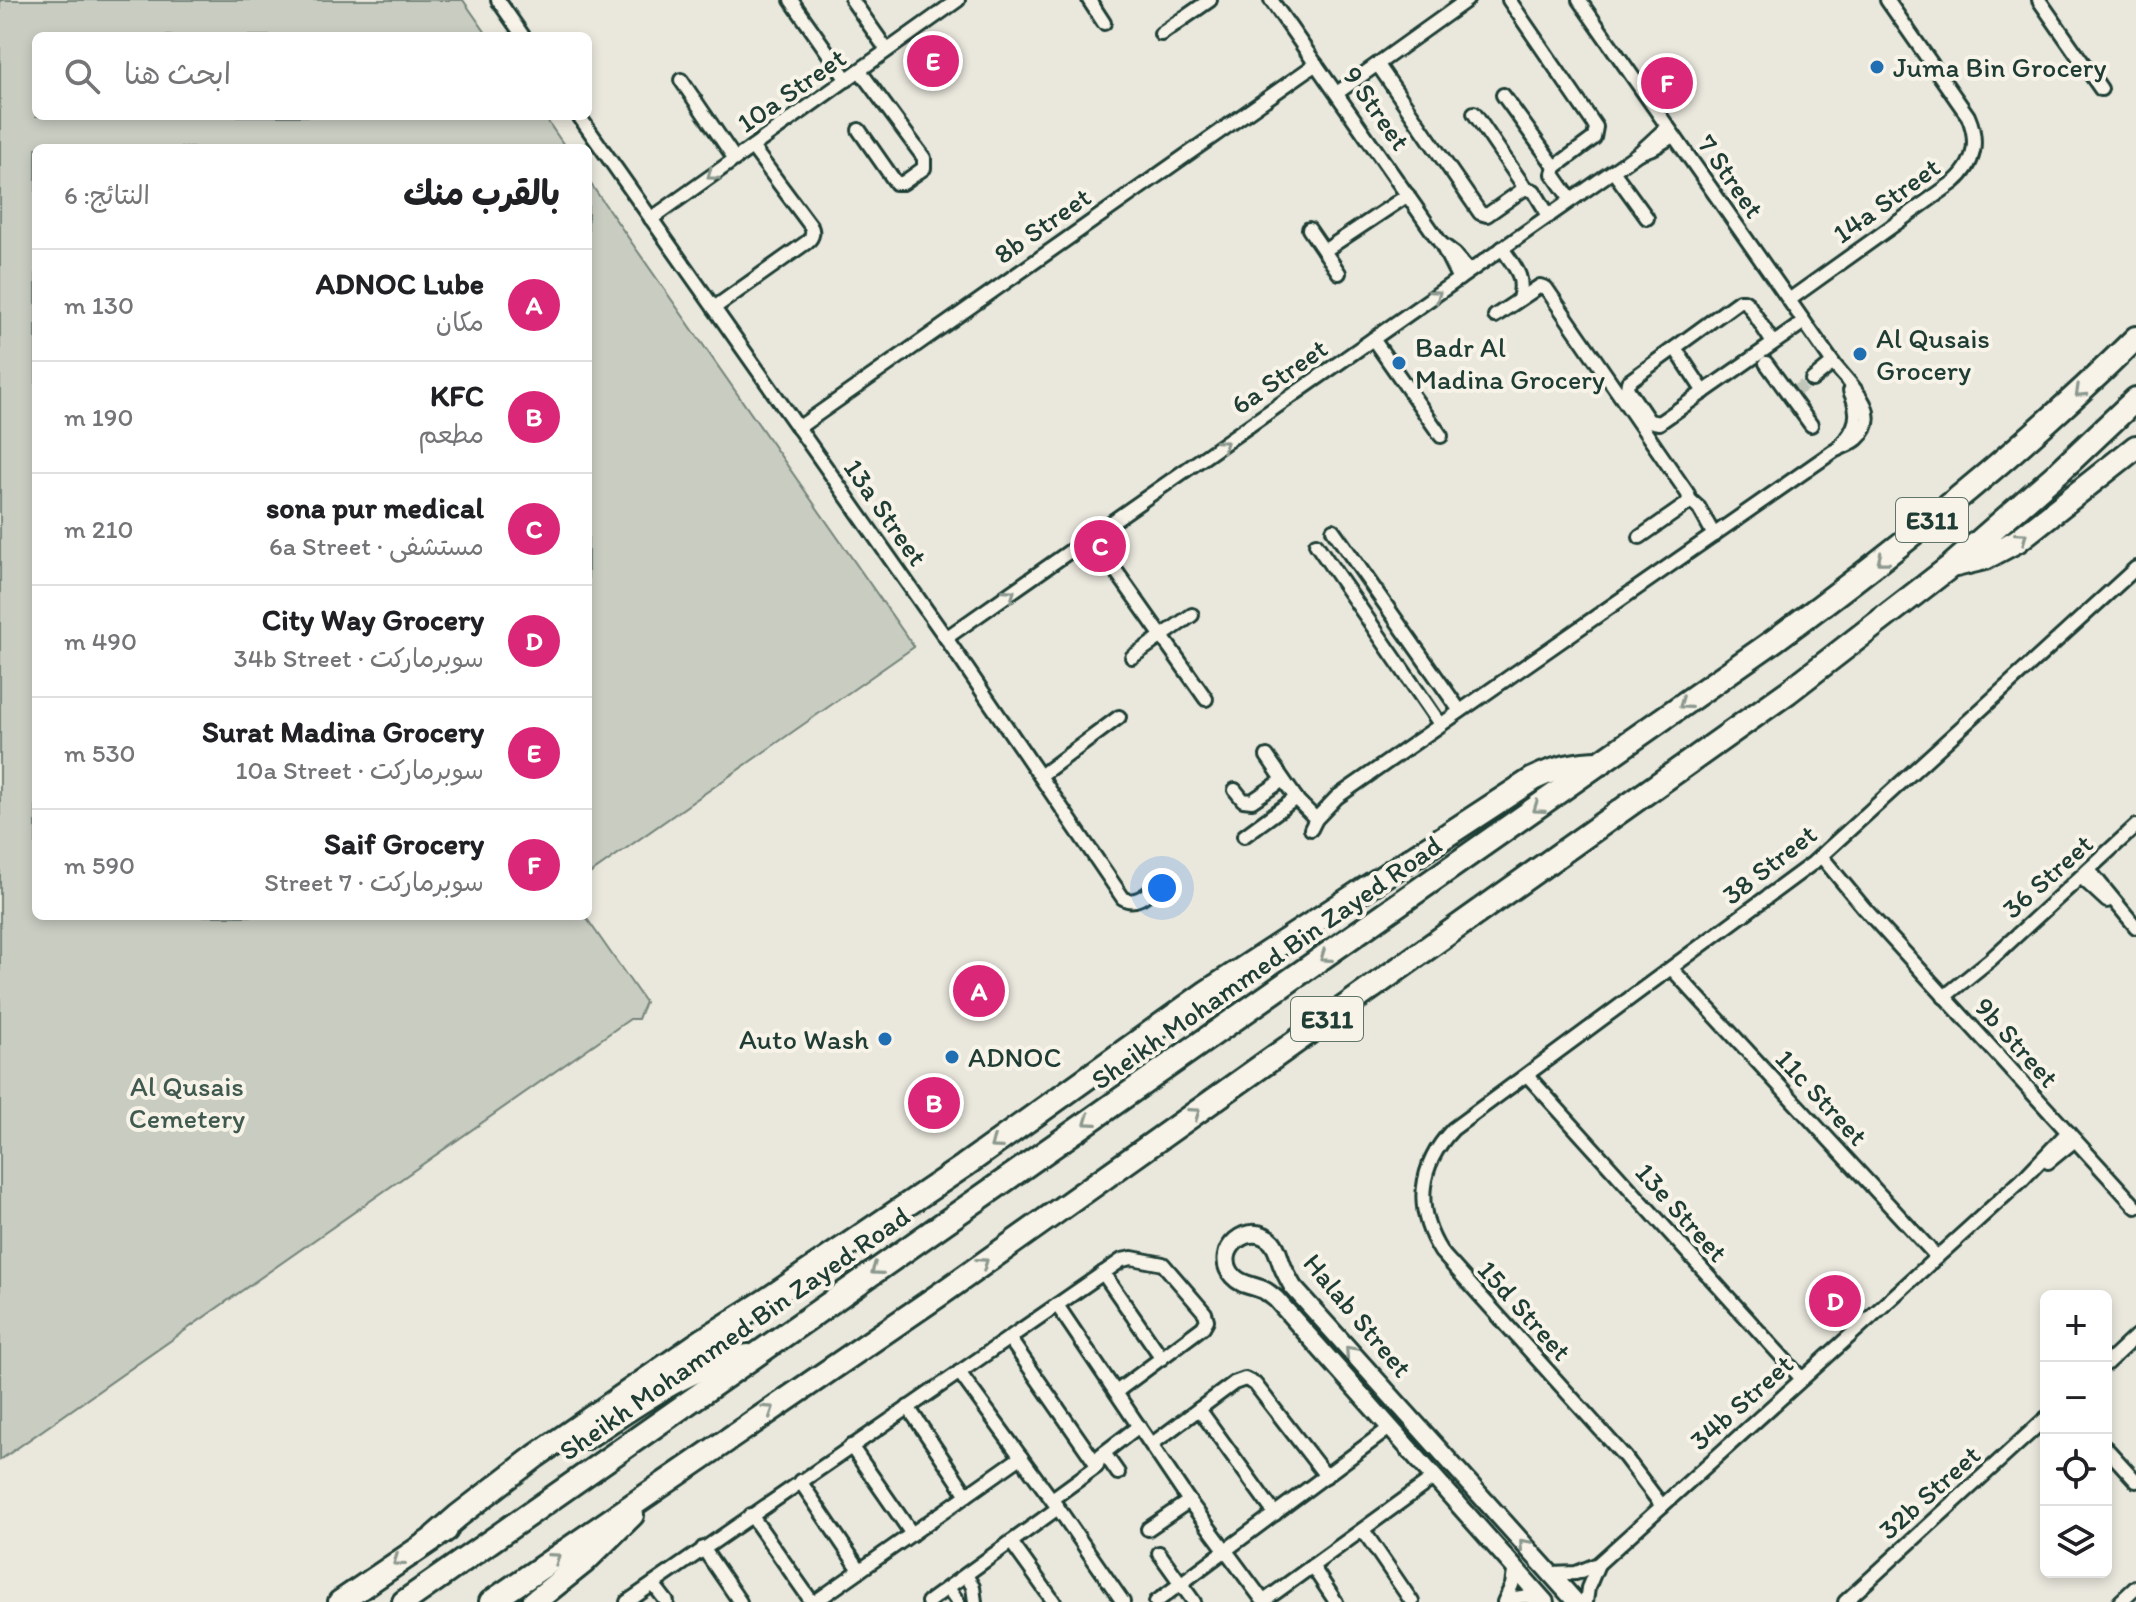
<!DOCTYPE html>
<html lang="ar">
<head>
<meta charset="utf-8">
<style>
	body { margin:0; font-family:Itim,"Playpen Sans Arabic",sans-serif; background:#f6f6f6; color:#202124; direction:rtl }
	.controls { position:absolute; right:24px; bottom:24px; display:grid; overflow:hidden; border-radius:12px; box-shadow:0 4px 12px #0003 }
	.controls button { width:72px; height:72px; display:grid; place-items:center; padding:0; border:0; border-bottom:2px solid #e0e0e0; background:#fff; color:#202124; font:40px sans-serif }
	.you { position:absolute; left:1162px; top:888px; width:28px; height:28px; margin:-20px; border:6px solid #fff; border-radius:50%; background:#1a73e8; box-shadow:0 0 0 12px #1a73e833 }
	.badge { display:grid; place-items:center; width:52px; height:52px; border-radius:50%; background:#db2777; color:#fff; font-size:26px; font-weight:700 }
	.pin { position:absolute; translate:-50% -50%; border:4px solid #fff; box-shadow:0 2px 8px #0006 }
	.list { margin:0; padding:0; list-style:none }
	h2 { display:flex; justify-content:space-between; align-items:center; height:104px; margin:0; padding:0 32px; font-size:34px }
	h2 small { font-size:26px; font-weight:400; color:#757577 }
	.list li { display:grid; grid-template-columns:52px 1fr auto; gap:24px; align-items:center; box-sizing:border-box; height:112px; padding:0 32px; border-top:2px solid #e0e0e0 }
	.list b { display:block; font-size:30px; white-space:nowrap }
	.list p { margin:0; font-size:26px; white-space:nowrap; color:#757577 }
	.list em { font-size:26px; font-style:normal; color:#757577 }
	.icon { flex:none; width:44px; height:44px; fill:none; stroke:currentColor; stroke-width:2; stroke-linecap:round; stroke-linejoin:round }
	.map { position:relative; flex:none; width:2136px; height:1602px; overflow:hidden; direction:ltr }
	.search { position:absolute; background:#fff; box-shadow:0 4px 12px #0003; left:32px; top:32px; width:560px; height:88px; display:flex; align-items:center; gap:20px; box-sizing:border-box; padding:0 28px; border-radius:12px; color:#757577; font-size:30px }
	.panel { position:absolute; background:#fff; box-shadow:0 4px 12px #0003; left:32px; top:144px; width:560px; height:776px; border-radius:12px; direction:rtl }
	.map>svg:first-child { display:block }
	.green { fill:#c8ccc1; stroke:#74847a; stroke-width:2 }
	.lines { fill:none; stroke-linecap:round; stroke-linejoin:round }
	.street-tunnel { stroke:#c1c6bb; stroke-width:12; stroke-dasharray:12 6; stroke-linecap:butt }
	.street-casing { stroke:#1f3d34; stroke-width:18 }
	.secondary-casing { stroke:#1f3d34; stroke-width:22 }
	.highway-casing { stroke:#1f3d34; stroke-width:28 }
	.street { stroke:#f7f3e8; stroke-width:12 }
	.secondary { stroke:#f7f3e8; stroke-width:16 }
	.highway { stroke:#f7f3e8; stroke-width:22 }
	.oneway { stroke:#8b988e }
	.poi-dot { fill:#1f6fb2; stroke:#f7f3e8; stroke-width:3 }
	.labels { text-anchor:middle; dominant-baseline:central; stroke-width:8; stroke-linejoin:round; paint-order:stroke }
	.shield { fill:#f7f3e8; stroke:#60746a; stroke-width:2 }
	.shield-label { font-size:26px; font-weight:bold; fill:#1f3d34 }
	.poi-label { font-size:28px; fill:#1f3d34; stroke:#f7f3e8; text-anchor:start }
	.street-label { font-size:28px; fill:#1f3d34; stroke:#f7f3e8 }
	.park-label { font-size:28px; fill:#415a50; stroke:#f7f3e8 }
</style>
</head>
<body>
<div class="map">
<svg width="2136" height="1602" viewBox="0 0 2136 1602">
	<rect width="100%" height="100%" fill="#eae8dd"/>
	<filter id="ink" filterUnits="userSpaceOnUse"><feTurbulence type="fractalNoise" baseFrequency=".0125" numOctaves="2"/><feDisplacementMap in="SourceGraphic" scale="16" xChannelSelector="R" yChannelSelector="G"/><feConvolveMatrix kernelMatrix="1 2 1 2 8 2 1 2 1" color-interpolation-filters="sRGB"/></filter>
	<g filter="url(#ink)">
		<g class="green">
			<polygon points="0,0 463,0 488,36 36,36 36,116 544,116 566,148 36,148 36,916 585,916 645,1002 638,1019 630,1019 0,1460"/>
			<polygon points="588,180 914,647 588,875"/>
		</g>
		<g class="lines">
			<polyline class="street-tunnel" points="1794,392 1812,380"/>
			<defs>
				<g id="street">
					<polyline points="498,0 523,36"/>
					<polyline points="791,0 847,80"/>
					<polyline points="852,0 887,50"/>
					<polyline points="1089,0 1104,23"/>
					<polyline points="1271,0 1442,245 1459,279"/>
					<polyline points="1509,0 1596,127 1594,138 1555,167"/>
					<polyline points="2039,0 2101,89"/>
					<polyline points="1161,34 1210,0"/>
					<polyline points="1378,65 1480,213 1487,215 1521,191 1523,185 1474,113"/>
					<polyline points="681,80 735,159"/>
					<polyline points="1337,93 1467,0"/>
					<polyline points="1503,95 1555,167 1553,174 1571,200"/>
					<path d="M 579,116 L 946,638 L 1123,898 C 1137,907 1151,890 1163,881"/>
					<polyline points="859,130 896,183 903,183 924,168 924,158 860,71"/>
					<polyline points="1641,152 1655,147 1673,136"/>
					<polyline points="1613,171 1647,218"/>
					<polyline points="1523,188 1534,191 1549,216"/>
					<polyline points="651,219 958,0"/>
					<polyline points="1309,229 1339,273"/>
					<polyline points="1443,245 1455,254 1469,271"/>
					<path d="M 1502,248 C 1515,268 1525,275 1519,299"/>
					<polyline points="1324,251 1408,195"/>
					<path d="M 1789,300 L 1954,182 C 1975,164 1979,141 1968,116 L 1887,0"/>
					<path d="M 714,308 L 807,242 C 813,237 814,231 810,225 L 752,147"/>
					<polyline points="1495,316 1540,286 1546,288 1688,494 1689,499 1687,504 1640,537"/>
					<polyline points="1373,339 1441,436"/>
					<polyline points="1773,343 1748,304 1744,301 1739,301 1628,382 1627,388 1649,421 1659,423 1804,322"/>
					<polyline points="1675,348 1704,392"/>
					<polyline points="1766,363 1811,425"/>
					<polyline points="1812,380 1833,363"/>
					<polyline points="798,428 1316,64"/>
					<path d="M 1840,446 C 1857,428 1861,414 1850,391"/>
					<polyline points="1689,499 1699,508 1714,535"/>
					<polyline points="1333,530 1460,711"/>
					<polyline points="1092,537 1206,699"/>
					<polyline points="1316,544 1440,724"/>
					<polyline points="946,638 1640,152 1667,127"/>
					<polyline points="1132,657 1192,615"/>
					<polyline points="1267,756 1298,801 1316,819"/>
					<polyline points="1040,776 1119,717"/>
					<polyline points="1235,790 1243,800 1252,801 1283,780"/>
					<path d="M 1311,829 L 1316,819 L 1337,797 L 1834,451 C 1842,447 1851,444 1857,439 C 1886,413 1848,383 1833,363 L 1579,0"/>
					<polyline points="1244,836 1296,798"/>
					<polyline points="1821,856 1864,908 2136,1207"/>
					<polyline points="2089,870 2136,927"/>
					<polyline points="2081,877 2107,901"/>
					<polyline points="1672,969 1937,1257"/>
					<polyline points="1944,997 1990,960 2136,826"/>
					<polyline points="1527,1075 1802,1379"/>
					<polyline points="2048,1162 2075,1140"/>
					<polyline points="1103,1273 1162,1358"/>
					<polyline points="1057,1305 1189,1501 1264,1602"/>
					<polyline points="1009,1338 1097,1465"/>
					<polyline points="2106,1364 2136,1336"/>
					<polyline points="959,1372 1058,1508 1123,1602"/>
					<polyline points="908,1407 967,1495"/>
					<polyline points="1199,1409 1275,1514"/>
					<polyline points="1152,1444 1234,1383 1245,1379 1255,1384 1326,1476"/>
					<polyline points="851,1446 912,1534"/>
					<polyline points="2106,1448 2136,1481"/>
					<polyline points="1104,1453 1118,1473"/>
					<polyline points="800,1481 860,1570"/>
					<polyline points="1052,1499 1096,1467 1101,1455 1139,1426"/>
					<path d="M 1662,1506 L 1625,1457 L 1441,1252 C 1414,1209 1418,1166 1453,1129 L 1813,863 L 2136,568"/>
					<polyline points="751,1515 812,1602"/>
					<polyline points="1148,1529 1189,1501"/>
					<polyline points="1363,1530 1412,1602"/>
					<polyline points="1011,1542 1054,1602"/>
					<polyline points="703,1548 740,1602"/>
					<polyline points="1159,1553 1194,1602"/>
					<polyline points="1312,1566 1336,1602"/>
					<polyline points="1551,1574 1576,1573 1598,1564 2022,1180 2068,1132"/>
					<polyline points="966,1575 973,1587 975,1602"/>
					<polyline points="653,1584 667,1602"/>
					<polyline points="948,1588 958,1602"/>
					<polyline points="1264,1601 1435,1477"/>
					<polyline points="627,1602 1122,1260 1132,1258 1163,1264 1205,1313 1207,1320 1203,1327 1116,1392"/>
					<polyline points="815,1602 1021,1457"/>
					<polyline points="928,1602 1058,1508"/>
					<polyline points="1156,1602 1391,1427"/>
					<polyline points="1504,1602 1512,1585 1515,1566"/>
					<path d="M 1505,1602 C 1519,1595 1530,1595 1544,1601"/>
					<polyline points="1586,1602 1588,1588 1598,1564"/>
					<polyline points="1845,1602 2046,1418"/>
					<polyline points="2120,1602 2136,1587"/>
				</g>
				<path id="secondary" d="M 1545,1602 L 1276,1299 C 1271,1295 1267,1291 1261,1289 C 1251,1285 1241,1285 1233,1276 C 1211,1251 1250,1218 1272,1242 C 1278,1249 1279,1258 1282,1265 C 1285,1273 1289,1280 1293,1287 L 1576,1602"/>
				<g id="highway">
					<polyline points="1956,565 1985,558 2017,541 2136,447"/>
					<path d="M 585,1438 C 631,1409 693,1361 749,1356"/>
					<path d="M 435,1536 L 458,1516 L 536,1456 L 703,1340 L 768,1299 L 964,1166 L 1207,992 L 1533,779 C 1555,768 1576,763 1601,763"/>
					<polyline points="340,1602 446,1530"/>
					<path d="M 404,1602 L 1775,640 C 1902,547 2024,449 2136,338"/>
					<polyline points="491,1602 945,1291 1788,692 1951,566 2061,470 2136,399"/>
					<polyline points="534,1602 584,1562 632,1515"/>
				</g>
			</defs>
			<use href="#street" class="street-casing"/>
			<use href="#secondary" class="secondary-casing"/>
			<use href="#highway" class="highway-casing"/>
			<use href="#street" class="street"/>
			<use href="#secondary" class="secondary"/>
			<use href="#highway" class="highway"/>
		</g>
		<defs><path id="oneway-chevron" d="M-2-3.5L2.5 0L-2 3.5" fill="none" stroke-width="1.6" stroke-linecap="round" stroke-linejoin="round" transform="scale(2)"/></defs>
		<g class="oneway">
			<use href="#oneway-chevron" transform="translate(712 175) rotate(144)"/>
			<use href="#oneway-chevron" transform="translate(1436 295) rotate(-35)"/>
			<use href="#oneway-chevron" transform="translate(2080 392) rotate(137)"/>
			<use href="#oneway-chevron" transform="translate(1223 445) rotate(-35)"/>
			<use href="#oneway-chevron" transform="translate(2022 537) rotate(-36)"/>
			<use href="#oneway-chevron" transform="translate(1882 560) rotate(142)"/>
			<use href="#oneway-chevron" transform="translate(1010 594) rotate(-35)"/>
			<use href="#oneway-chevron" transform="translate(1684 704) rotate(145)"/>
			<use href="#oneway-chevron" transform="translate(1538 808) rotate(145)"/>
			<use href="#oneway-chevron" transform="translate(1325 957) rotate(145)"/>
			<use href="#oneway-chevron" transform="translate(1195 1113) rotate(-35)"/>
			<use href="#oneway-chevron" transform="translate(1089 1121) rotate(145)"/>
			<use href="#oneway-chevron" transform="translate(995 1144) rotate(145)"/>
			<use href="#oneway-chevron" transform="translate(983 1263) rotate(-35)"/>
			<use href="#oneway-chevron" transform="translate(876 1270) rotate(145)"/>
			<use href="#oneway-chevron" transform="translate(1350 1351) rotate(-132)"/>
			<use href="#oneway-chevron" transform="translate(769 1410) rotate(-34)"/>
			<use href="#oneway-chevron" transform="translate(1524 1544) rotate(-132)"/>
			<use href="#oneway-chevron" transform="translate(555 1558) rotate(-35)"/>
			<use href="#oneway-chevron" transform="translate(398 1561) rotate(145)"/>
		</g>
	</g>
	<g class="poi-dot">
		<circle cx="1877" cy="67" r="8"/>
		<circle cx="1860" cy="354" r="8"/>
		<circle cx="1399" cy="363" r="8"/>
		<circle cx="885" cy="1039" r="8"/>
		<circle cx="952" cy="1057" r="8"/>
	</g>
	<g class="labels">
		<g class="shield">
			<rect x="1896" y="498" width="72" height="44" rx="6"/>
			<rect x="1291" y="997" width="72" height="44" rx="6"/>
		</g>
		<g class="shield-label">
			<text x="1932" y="520">E311</text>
			<text x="1327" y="1019">E311</text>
		</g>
		<g class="poi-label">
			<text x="1893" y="67">Juma Bin Grocery</text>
			<text x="1876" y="338">Al Qusais<tspan x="1876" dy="32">Grocery</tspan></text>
			<text x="1415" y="347">Badr Al<tspan x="1415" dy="32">Madina Grocery</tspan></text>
			<text x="869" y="1039" text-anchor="end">Auto Wash</text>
			<text x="968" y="1057">ADNOC</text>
		</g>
		<g class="street-label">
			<text transform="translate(791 90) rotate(-35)">10a Street</text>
			<text transform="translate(1377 108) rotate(55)">9 Street</text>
			<text transform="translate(1731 176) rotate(55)">7 Street</text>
			<text transform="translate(1886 200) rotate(-36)">14a Street</text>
			<text transform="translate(1042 225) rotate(-35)">8b Street</text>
			<text transform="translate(1279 376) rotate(-35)">6a Street</text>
			<text transform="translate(886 512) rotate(55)">13a Street</text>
			<text transform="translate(1769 864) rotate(-38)">38 Street</text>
			<text transform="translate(2047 876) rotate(-42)">36 Street</text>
			<text transform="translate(1266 962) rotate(-35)">Sheikh Mohammed Bin Zayed Road</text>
			<text transform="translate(2017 1042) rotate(48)">9b Street</text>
			<text transform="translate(1822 1097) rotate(47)">11c Street</text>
			<text transform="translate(1682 1212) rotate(48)">13e Street</text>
			<text transform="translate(1525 1310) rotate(48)">15d Street</text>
			<text transform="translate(1358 1315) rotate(50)">Halab Street</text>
			<text transform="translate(734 1333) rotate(-35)">Sheikh Mohammed Bin Zayed Road</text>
			<text transform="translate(1741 1402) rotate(-42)">34b Street</text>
			<text transform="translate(1929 1492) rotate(-42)">32b Street</text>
		</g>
		<g class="park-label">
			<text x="187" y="1086">Al Qusais<tspan x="187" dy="32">Cemetery</tspan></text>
		</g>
	</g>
</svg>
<div class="controls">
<button>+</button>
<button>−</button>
<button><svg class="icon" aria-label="locate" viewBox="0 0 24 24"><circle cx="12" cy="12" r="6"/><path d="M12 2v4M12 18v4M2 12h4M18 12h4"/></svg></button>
<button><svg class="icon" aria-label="layers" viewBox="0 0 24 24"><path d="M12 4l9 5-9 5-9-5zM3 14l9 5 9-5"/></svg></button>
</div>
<div class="you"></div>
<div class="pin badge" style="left:979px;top:991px">A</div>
<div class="pin badge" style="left:934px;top:1103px">B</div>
<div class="pin badge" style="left:1100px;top:546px">C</div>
<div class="pin badge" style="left:1835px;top:1301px">D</div>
<div class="pin badge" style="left:933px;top:61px">E</div>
<div class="pin badge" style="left:1667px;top:83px">F</div>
<div class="search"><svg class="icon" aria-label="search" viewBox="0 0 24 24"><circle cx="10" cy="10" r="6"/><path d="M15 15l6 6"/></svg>ابحث هنا</div>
<section class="panel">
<h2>بالقرب منك<small>النتائج: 6</small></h2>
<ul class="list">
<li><span class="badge">A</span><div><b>ADNOC Lube</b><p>مكان</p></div><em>130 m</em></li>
<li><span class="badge">B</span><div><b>KFC</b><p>مطعم</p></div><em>190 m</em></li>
<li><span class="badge">C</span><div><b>sona pur medical</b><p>مستشفى · 6a Street</p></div><em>210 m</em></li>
<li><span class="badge">D</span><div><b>City Way Grocery</b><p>سوبرماركت · 34b Street</p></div><em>490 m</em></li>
<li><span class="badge">E</span><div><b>Surat Madina Grocery</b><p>سوبرماركت · 10a Street</p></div><em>530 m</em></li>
<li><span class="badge">F</span><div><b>Saif Grocery</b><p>سوبرماركت · 7 Street</p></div><em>590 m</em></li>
</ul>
</section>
</div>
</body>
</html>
